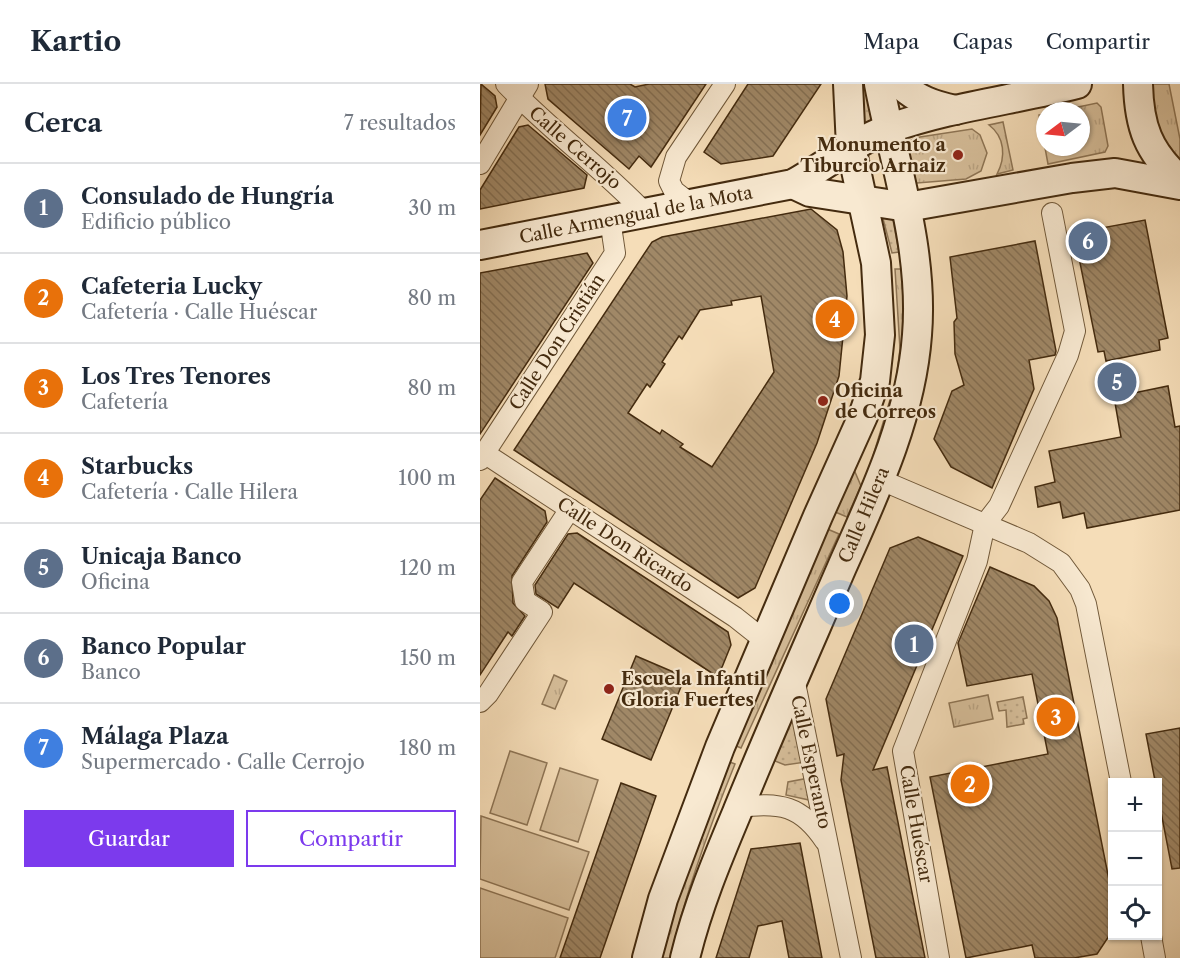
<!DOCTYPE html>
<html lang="es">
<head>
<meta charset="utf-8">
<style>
	body { margin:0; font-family:"Libre Caslon Text",serif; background:#f6f6f7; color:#1f2937 }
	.controls { position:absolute; right:18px; bottom:18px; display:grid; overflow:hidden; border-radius:0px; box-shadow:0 2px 4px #0004 }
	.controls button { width:54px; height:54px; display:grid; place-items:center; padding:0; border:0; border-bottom:2px solid #e0e1e3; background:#fff; color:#1f2937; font:30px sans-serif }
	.compass { position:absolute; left:556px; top:18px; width:54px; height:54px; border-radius:50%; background:#fff; box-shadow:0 2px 4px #0004; rotate:254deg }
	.you { position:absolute; left:360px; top:520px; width:21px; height:21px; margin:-15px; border:4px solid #fff; border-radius:50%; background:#1a73e8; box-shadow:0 0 0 9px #1a73e833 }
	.badge { display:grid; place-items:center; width:39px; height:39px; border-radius:50%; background:#7c3aed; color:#fff; font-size:20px; font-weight:700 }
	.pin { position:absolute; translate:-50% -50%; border:3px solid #fff; box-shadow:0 2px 6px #0006 }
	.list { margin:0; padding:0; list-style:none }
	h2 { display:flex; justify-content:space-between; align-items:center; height:78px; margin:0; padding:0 24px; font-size:26px }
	h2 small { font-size:20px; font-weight:400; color:#747a83 }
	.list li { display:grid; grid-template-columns:39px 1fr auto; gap:18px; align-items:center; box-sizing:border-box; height:90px; padding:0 24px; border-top:2px solid #e0e1e3 }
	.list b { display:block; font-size:22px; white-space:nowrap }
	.list p { margin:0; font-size:20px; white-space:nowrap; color:#747a83 }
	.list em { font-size:20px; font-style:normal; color:#747a83 }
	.actions { display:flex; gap:12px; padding:18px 24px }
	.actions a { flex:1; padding:14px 0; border:2px solid #7c3aed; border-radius:0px; text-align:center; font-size:21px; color:#7c3aed }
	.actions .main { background:#7c3aed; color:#fff }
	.icon { flex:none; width:33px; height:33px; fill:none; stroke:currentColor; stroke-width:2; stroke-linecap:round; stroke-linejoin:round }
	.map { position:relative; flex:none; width:700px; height:874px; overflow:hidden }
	header { display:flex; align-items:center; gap:36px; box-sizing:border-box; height:84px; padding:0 30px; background:#fff; border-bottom:2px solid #e0e1e3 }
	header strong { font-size:28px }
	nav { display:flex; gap:33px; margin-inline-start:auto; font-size:21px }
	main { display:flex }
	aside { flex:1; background:#fff }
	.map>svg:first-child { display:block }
	.grass { fill:url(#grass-tufts); stroke:#8e7555; stroke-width:1.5 }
	.garden { fill:url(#garden-dots); stroke:#8e7555; stroke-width:1.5 }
	.pitch { fill:#d7bf9b; stroke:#8e7555; stroke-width:1.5 }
	.building { fill:url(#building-back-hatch); stroke:#442b0f; stroke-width:1.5; fill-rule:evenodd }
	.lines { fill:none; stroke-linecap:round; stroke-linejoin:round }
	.street-casing { stroke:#705839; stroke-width:22 }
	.secondary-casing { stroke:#442b0f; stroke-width:32 }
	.street { stroke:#f8e9d1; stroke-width:20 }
	.secondary { stroke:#f8e9d1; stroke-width:28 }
	.poi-dot { fill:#8f2418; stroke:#f8e9d1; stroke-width:2 }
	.labels { text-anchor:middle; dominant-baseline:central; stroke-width:4.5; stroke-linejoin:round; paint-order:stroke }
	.poi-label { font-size:18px; font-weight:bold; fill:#442b0f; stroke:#f8e9d1; text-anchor:start }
	.street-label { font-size:18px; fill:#442b0f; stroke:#f8e9d1 }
</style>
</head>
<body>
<header>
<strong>Kartio</strong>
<nav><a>Mapa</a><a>Capas</a><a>Compartir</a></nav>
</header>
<main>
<aside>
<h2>Cerca<small>7 resultados</small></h2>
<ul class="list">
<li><span class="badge" style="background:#5c6f8a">1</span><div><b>Consulado de Hungría</b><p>Edificio público</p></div><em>30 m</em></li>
<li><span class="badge" style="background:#e8710a">2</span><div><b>Cafeteria Lucky</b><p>Cafetería · Calle Huéscar</p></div><em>80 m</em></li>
<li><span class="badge" style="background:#e8710a">3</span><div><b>Los Tres Tenores</b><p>Cafetería</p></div><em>80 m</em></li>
<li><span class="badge" style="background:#e8710a">4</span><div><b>Starbucks</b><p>Cafetería · Calle Hilera</p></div><em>100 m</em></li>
<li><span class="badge" style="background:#5c6f8a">5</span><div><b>Unicaja Banco</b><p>Oficina</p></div><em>120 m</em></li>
<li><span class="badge" style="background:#5c6f8a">6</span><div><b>Banco Popular</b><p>Banco</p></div><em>150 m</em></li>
<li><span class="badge" style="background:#3f7fe0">7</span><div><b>Málaga Plaza</b><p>Supermercado · Calle Cerrojo</p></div><em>180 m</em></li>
</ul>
<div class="actions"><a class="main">Guardar</a><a>Compartir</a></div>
</aside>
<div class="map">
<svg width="700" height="874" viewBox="0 0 700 874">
	<defs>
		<pattern id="grass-tufts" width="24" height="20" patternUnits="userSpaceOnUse" patternTransform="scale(1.5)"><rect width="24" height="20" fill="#d7bf9b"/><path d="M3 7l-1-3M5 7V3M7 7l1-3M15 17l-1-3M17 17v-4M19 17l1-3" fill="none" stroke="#baa484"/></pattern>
		<pattern id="garden-dots" width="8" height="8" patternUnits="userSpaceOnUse" patternTransform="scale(1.5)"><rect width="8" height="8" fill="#d7bf9b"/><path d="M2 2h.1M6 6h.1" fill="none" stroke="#baa484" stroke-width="1.8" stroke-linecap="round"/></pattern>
		<pattern id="building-back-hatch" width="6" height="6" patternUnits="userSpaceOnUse" patternTransform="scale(1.5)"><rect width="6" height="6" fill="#a08867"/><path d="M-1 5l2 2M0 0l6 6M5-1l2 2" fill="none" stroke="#846f53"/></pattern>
	</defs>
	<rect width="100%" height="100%" fill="#f5ddb8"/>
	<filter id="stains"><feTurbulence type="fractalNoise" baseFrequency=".00333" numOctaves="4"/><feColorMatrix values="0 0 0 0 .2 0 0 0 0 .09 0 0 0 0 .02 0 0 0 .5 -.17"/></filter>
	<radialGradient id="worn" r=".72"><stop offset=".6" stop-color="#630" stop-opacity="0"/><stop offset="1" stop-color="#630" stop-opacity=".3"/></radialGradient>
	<g class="grass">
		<path d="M 673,0 L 689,0 L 700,55 L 700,76 C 679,60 665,26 673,0 Z"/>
		<polygon points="617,19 621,23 628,62 625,68 568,80 559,31 565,30 565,63 601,63 601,27 579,27"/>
		<path d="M 523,38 L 533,86 L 517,90 C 526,73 525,53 509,41 Z"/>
		<polygon points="492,45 500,51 507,69 501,87 486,95 437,99 432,95 425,58 440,53"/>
		<polygon points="415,185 423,185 427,226 422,295 397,371 393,372 416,296 420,265"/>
		<polygon points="372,381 381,402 367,433 353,427"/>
		<polygon points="345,444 359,450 261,664 254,661"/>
		<polygon points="74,591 87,597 75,625 62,620"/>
		<polygon points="508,611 513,635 474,643 469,619"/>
		<path d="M 247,677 L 255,680 C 229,744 206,807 190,874 L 179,874 L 194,815 Z"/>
	</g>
	<g class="garden">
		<polygon points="379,0 385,0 393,41 383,47"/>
		<polygon points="411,125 419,168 412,169 401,127"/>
		<polygon points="543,613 547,634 543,635 544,640 527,643 526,626 519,627 517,618"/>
		<polygon points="313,630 326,678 305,681 295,677 294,674"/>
		<polygon points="329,694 329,716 306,711 308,698"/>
	</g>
	<g class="pitch">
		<polygon points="30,667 67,679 47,741 10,729"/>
		<polygon points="80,684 118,696 98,758 60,746"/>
		<polygon points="1,732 109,768 89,826 0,795"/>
		<polygon points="0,804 88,834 75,874 0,874"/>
	</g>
	<g class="building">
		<polygon points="1,0 15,12 17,23 0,51"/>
		<polygon points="65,0 150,0 155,3 169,0 226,0 171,83 159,72 149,85 68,15"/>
		<polygon points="268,0 341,0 293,72 241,80 224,68"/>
		<polygon points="48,41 107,91 104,104 0,125 0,106 39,43"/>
		<path d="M 331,125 L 357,146 L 363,168 L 367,212 L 359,292 L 337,359 L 275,504 L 258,514 L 34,366 L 172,158 L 182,153 ZM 281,212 L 294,288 L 232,383 L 200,363 L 203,360 L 182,346 L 180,350 L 148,329 L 167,300 L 170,303 L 185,280 L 182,278 L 199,252 L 202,255 L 220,226 L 252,221 L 251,217 Z"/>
		<polygon points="665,136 688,254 679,256 680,266 626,277 624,267 618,268 594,149"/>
		<polygon points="555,157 576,267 575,271 549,276 554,305 512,404 471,383 454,355 472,307 484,301 475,270 474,238 477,234 470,173"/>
		<polygon points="107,169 113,179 0,350 0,189"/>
		<polygon points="688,302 695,343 700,342 700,426 607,444 604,429 583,434 580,418 558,423 555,403 575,398 569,367 641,353 634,313"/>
		<polygon points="15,394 65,427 67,438 32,492 33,519 45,532 32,552 28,548 0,591 0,416"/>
		<polygon points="97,449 248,548 251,561 238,593 94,499 78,524 56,510 55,501 88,450"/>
		<polygon points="438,453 483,472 393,686 407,683 445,874 396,874 361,696 364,670 357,672 346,615 410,464"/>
		<polygon points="510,483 554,502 569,517 577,534 633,816 633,846 617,870 594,874 555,874 552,861 486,874 450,693 568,670 552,590 487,602 478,559"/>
		<polygon points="156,572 205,593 171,676 122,655"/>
		<polygon points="700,644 700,784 692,785 666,650"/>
		<polygon points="141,699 176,712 120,874 80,874"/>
		<polygon points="320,759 342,874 309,874 302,837 278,842 269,874 236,874 271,765"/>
	</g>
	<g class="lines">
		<defs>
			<g id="street">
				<path d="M 26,0 C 70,46 121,83 165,129"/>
				<polyline points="0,80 48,0"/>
				<polyline points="211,120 194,107 189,97 196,73 245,0"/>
				<polyline points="4,369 255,533 284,556"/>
				<polyline points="0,376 135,169 130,135"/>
				<polyline points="401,396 549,459 581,479 600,505 606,520 641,698"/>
				<polyline points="314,594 371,874"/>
				<polyline points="0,618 8,610 62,528 45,517 42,498 90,425"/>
				<path d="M 259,723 C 300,718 321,721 345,757"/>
				<polyline points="671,852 675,874"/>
				<polyline points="459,874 423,667 497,477 505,440 519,422 588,271 595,247 572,129"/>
			</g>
			<g id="secondary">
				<path d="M 420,0 C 438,16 452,21 475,26"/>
				<path d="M 658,0 C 659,42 668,68 700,96"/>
				<polyline points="313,100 330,108 427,123 592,94 635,89 700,101"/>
				<path d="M 0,161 L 313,100 C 345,82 374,58 408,45 C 469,23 534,16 597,0"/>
				<polyline points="167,874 183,815 240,663 338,432 383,332 395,297 400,251 396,179 371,63 368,0"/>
				<path d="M 205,874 C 218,821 237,776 258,726 C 291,645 327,564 362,483 C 395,409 431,333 437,251 C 444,166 415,83 399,0"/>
			</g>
		</defs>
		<use href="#street" class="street-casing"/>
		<use href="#secondary" class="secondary-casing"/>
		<use href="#street" class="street"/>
		<use href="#secondary" class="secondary"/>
	</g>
	<g class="poi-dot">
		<circle cx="478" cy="71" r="6"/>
		<circle cx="343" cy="317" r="6"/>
		<circle cx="129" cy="605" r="6"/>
	</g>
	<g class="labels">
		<g class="poi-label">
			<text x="466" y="61" text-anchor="end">Monumento a<tspan x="466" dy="21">Tiburcio Arnaiz</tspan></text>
			<text x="355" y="307">Oficina<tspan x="355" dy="21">de Correos</tspan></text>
			<text x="141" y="595">Escuela Infantil<tspan x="141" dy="21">Gloria Fuertes</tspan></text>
		</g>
		<g class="street-label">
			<text transform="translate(95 64) rotate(41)">Calle Cerrojo</text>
			<text transform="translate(156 131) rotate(-11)">Calle Armengual de la Mota</text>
			<text transform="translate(77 258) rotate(-57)">Calle Don Cristián</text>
			<text transform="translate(384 431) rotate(-67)">Calle Hilera</text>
			<text transform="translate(145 461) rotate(33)">Calle Don Ricardo</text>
			<text transform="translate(331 678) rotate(78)">Calle Esperanto</text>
			<text transform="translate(436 740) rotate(80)">Calle Huéscar</text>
		</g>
	</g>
	<rect width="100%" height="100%" filter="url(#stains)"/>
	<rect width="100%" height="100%" fill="url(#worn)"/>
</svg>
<div class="controls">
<button>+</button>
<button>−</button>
<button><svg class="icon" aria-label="locate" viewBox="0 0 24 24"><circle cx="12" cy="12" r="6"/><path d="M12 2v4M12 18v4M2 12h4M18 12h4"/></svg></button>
</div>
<svg class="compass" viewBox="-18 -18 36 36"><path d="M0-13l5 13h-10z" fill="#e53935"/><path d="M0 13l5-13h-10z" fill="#747a83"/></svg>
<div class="you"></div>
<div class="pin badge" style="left:434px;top:560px;background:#5c6f8a">1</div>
<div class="pin badge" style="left:490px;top:700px;background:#e8710a">2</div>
<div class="pin badge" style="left:576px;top:633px;background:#e8710a">3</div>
<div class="pin badge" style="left:355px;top:235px;background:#e8710a">4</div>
<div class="pin badge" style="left:637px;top:298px;background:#5c6f8a">5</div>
<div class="pin badge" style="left:608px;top:157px;background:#5c6f8a">6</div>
<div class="pin badge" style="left:147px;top:34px;background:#3f7fe0">7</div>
</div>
</main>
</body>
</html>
